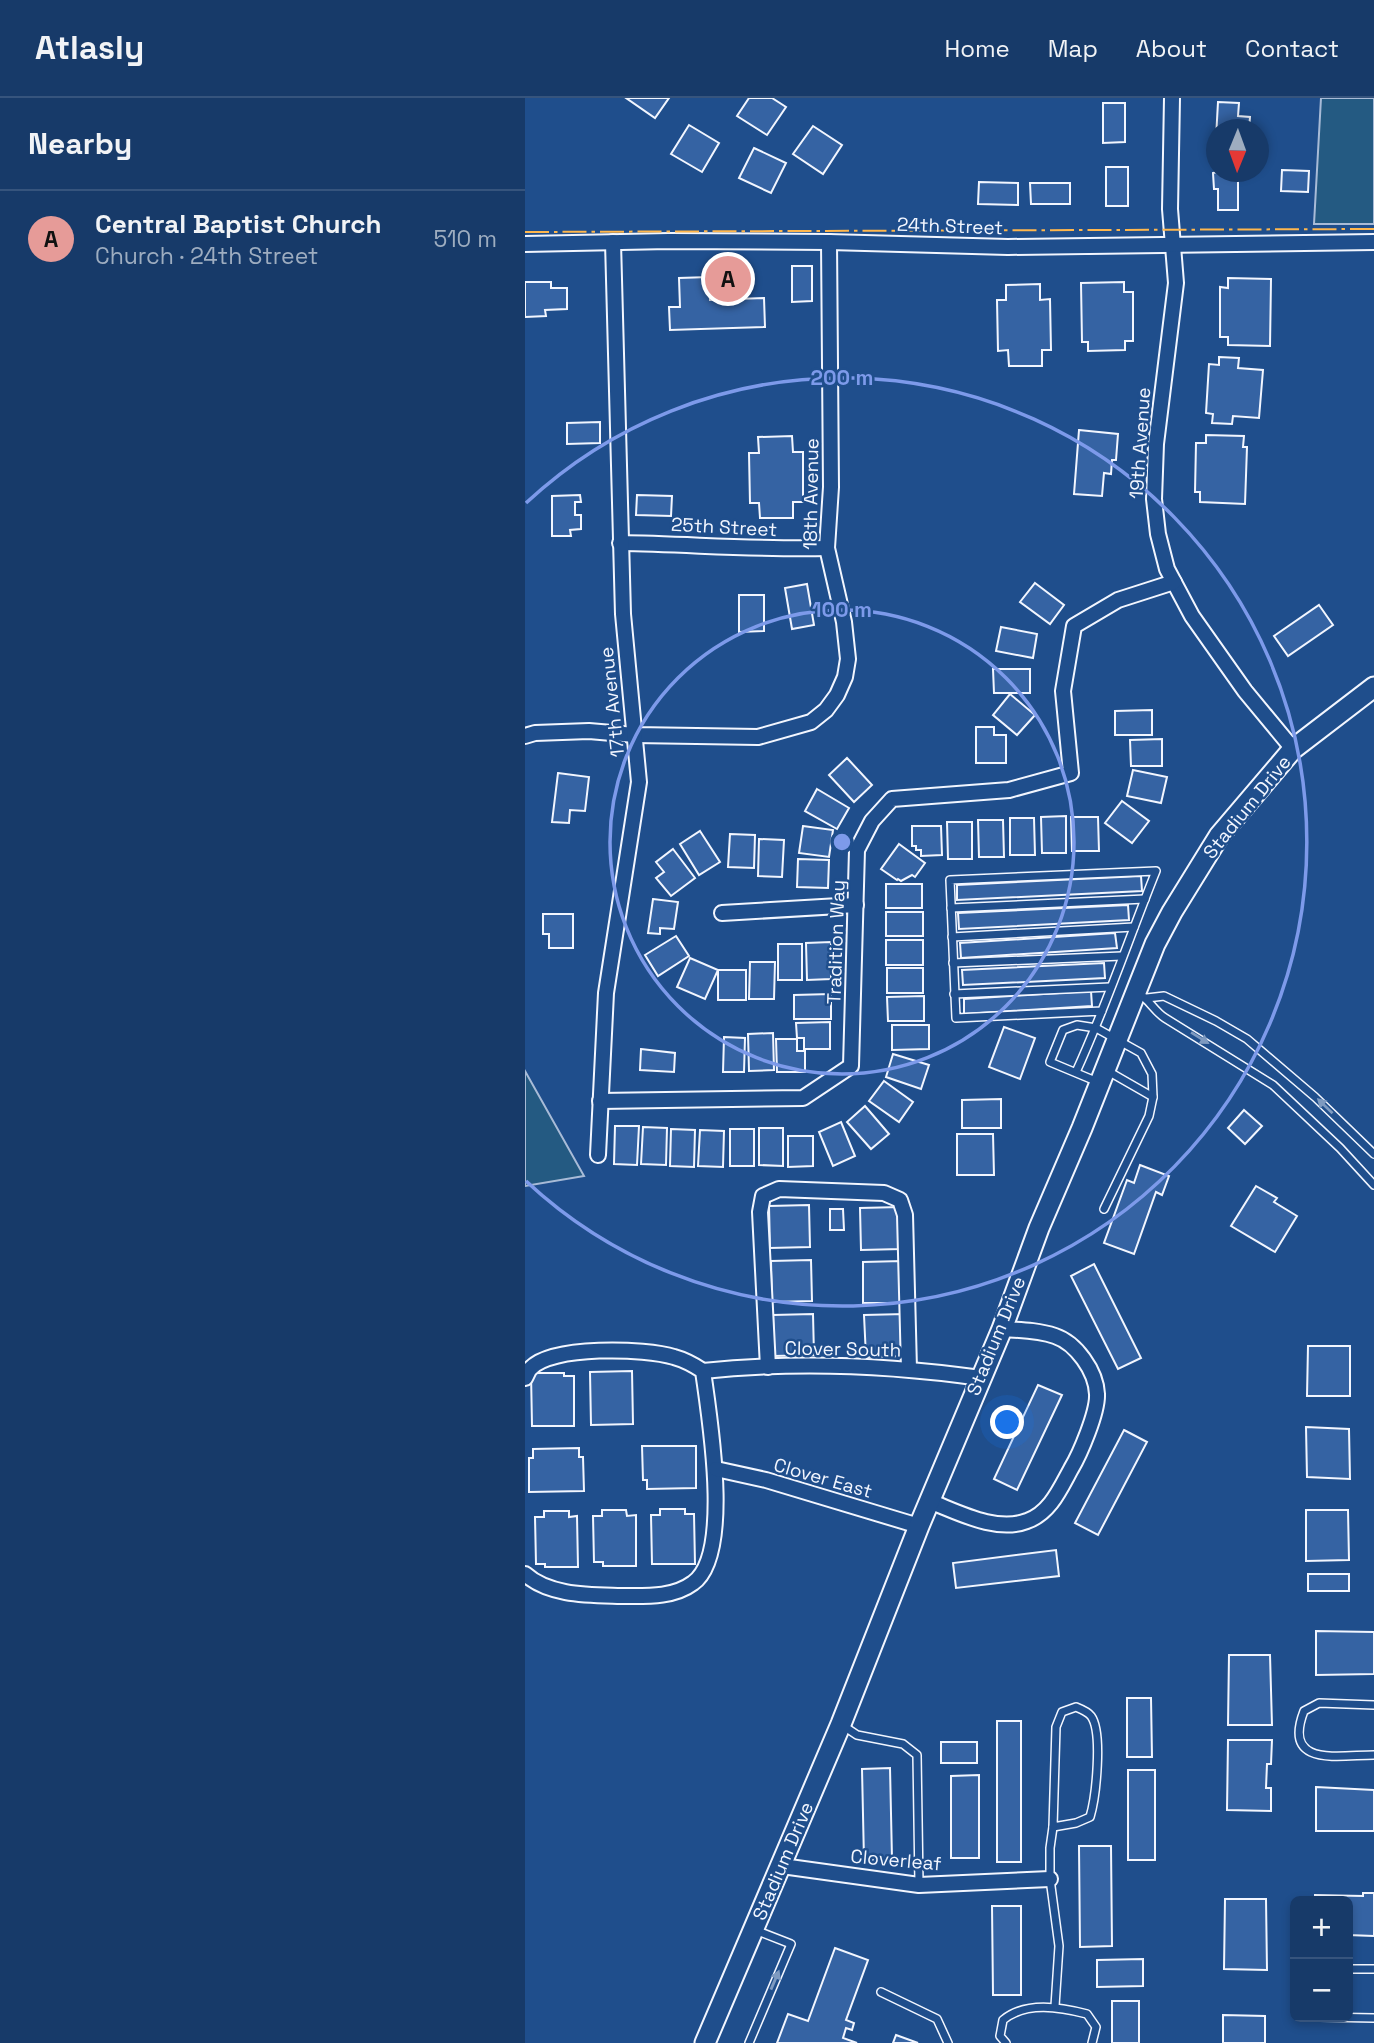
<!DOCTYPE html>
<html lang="en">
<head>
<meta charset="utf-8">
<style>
	body { margin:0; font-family:"Space Grotesk",sans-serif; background:#20416f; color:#f1f3f6 }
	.controls { position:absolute; right:21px; bottom:21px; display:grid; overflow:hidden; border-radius:10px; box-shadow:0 4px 10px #0003 }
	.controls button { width:63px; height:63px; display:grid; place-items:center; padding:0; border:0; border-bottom:2px solid #36547d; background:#173a69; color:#f1f3f6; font:35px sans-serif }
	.compass { position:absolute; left:681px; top:21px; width:63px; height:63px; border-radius:50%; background:#173a69; box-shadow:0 4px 10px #0003; rotate:181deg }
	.you { position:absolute; left:483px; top:1325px; width:24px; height:24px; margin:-18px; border:5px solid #fff; border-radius:50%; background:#1a73e8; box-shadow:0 0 0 10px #1a73e833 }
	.badge { display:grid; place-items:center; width:46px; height:46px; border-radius:50%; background:#e69b98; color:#111; font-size:23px; font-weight:700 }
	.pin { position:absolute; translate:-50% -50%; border:4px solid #fff; box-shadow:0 2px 7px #0006 }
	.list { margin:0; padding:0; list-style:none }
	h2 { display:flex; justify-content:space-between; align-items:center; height:91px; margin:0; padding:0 28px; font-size:30px }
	h2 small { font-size:23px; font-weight:400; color:#9eadc0 }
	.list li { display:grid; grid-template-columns:46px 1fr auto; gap:21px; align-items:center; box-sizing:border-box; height:98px; padding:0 28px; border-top:2px solid #36547d }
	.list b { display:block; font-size:26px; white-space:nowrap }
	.list p { margin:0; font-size:23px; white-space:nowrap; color:#9eadc0 }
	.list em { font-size:23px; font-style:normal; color:#9eadc0 }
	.map { position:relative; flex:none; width:849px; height:1945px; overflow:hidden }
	header { display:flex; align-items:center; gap:42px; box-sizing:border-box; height:98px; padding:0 35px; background:#173a69; border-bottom:2px solid #36547d }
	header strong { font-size:33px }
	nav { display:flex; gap:38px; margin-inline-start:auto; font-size:24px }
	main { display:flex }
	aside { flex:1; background:#173a69 }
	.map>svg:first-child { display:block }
	.green { fill:#245a82; stroke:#a8bbd7; stroke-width:2 }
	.building { fill:#3563a3; stroke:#f2f6ff; stroke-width:2 }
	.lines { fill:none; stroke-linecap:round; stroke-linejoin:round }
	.lane-casing { stroke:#f2f6ff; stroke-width:10 }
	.street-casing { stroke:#f2f6ff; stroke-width:18 }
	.secondary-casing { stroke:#f2f6ff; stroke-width:23 }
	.lane { stroke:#1f4e8c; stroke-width:7 }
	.street { stroke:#1f4e8c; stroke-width:14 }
	.secondary { stroke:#1f4e8c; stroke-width:19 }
	.power { stroke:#ffb74d; stroke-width:2; stroke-dasharray:24 5 3.5 5; stroke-linecap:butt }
	.oneway { fill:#7e9ac0 }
	.ring { fill:none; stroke:#7d9aea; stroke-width:3.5 }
	.labels { text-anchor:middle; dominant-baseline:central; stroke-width:5; stroke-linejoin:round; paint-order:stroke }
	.street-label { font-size:19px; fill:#f2f6ff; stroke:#1f4e8c }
	.centre { fill:#7d9aea; stroke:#1f4e8c; stroke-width:3.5 }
	.ring-label { font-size:21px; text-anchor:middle; font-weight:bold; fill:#7d9aea; stroke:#1f4e8c; stroke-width:5; stroke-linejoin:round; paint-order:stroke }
</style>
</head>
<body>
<header>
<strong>Atlasly</strong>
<nav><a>Home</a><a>Map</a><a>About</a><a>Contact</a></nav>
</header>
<main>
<aside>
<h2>Nearby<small></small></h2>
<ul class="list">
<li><span class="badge">A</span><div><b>Central Baptist Church</b><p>Church · 24th Street</p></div><em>510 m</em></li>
</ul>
</aside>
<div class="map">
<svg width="849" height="1945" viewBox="0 0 849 1945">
	<rect width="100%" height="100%" fill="#1f4e8c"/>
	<g class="green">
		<polygon points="796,0 849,0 849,126 789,126"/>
		<polygon points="0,973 59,1078 0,1088"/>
	</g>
	<g class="building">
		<polygon points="101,0 144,0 130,20"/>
		<polygon points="224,0 247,0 261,9 242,37 212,18"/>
		<polygon points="693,4 714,5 713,18 725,19 724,32 692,32 691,40"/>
		<polygon points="578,5 600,5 600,44 578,45"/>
		<polygon points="164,27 194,45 177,74 146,56"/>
		<polygon points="288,28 317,47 298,76 268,56"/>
		<polygon points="229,50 261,65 246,95 214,80"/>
		<rect x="581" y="69" width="22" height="39"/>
		<polygon points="757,72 784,73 783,94 756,93"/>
		<polygon points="692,74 713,74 713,112 693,112 693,91 689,91 688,75"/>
		<polygon points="454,84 493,85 493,107 453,106"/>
		<polygon points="505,85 545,85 545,106 506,106"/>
		<polygon points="267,168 287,168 287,203 267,204"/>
		<polygon points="184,179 185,202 239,200 240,229 145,232 144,209 155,209 154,180"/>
		<polygon points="703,180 746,181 745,248 703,247 703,239 695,239 695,189 703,190"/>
		<polygon points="0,184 26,184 26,190 42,190 42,211 20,212 21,218 0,219"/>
		<polygon points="599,184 599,194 608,194 608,243 600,243 600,252 563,253 563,244 557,244 556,185"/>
		<polygon points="515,186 515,202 525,201 526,252 517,252 517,268 484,268 483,252 473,253 472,202 481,202 481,187"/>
		<polygon points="694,259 714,260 713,270 738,272 734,320 708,318 707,326 687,325 688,316 681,315 684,266 694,267"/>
		<polygon points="75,324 75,345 42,346 42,325"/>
		<polygon points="554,332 593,336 591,362 587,362 586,376 579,375 577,398 549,396"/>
		<polygon points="681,337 719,338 718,349 722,349 720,406 675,404 675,394 670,394 671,345 681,345"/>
		<polygon points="267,338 268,354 278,354 278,404 268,404 268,420 235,420 234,405 225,405 224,355 234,355 233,339"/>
		<polygon points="55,397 56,404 50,404 50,417 56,417 56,431 45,432 46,438 27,438 27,398"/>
		<polygon points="112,397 147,398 146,418 111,417"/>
		<polygon points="510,485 539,507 525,526 495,504"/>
		<polygon points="282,486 289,527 267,531 260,490"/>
		<polygon points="214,497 239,497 239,533 214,534"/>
		<polygon points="794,507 808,527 763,558 749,538"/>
		<polygon points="476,529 512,536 508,560 471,553"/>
		<polygon points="468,571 505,571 505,595 469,595"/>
		<polygon points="485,596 510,617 492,637 468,617"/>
		<polygon points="627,612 627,637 590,637 590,613"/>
		<polygon points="451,629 469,629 469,637 481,637 481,665 451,665"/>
		<polygon points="637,641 637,668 606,668 605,642"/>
		<polygon points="322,660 347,687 329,704 304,677"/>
		<polygon points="608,672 642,679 636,705 602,698"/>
		<polygon points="33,675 64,679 60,713 45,712 44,725 27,724"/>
		<polygon points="292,691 324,710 312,731 280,713"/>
		<polygon points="597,703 624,723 607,745 580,725"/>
		<polygon points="541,718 541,755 517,755 516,719"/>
		<polygon points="546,719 573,719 574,753 547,753"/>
		<polygon points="485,720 509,720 510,757 485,757"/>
		<polygon points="453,722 478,722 479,759 454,759"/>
		<polygon points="422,724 447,724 447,761 423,761"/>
		<polygon points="278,728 308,732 304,759 274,755"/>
		<polygon points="387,728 416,728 417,757 396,758 396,752 391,752 391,748 387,748"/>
		<polygon points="175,733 195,764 174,777 155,746"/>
		<polygon points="205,736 230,737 229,770 203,769"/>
		<polygon points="234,741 259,742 257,779 233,778"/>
		<polygon points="374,746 400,765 390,779 387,777 376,783 373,781 372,782 356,771"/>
		<polygon points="148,751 170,780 146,798 131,780 139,774 131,764"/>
		<polygon points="273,761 304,762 303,790 272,789"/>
		<polygon points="616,778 617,793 432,802 432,787"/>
		<rect x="361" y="786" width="36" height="24"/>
		<polygon points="128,801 153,804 149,831 135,830 135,836 123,835"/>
		<polygon points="603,807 604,822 434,831 433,815"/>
		<rect x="361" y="814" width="37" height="24"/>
		<polygon points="18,816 48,816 48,850 24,850 24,836 18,836"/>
		<polygon points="590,835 592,850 436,860 435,845"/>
		<polygon points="151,838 164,858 133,878 120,857"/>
		<rect x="361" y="842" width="37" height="25"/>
		<polygon points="306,844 306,881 282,882 281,845"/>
		<rect x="253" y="846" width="24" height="36"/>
		<polygon points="165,860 193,872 180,901 152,889"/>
		<polygon points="225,864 250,864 249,901 224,901"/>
		<polygon points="579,865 580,880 438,887 437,872"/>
		<rect x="362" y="870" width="36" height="25"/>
		<rect x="193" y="872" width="28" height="30"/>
		<polygon points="566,893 567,908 439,916 439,901"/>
		<polygon points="306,896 306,921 269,921 269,897"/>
		<polygon points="399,898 399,923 363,923 362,899"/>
		<polygon points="305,924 305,951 279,951 279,940 272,940 271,925"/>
		<polygon points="367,927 404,927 404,951 367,952"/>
		<polygon points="479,929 510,940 495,981 464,969"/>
		<polygon points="248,935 249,972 224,973 223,936"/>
		<polygon points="199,939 220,940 219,974 198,974"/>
		<polygon points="251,941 272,941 272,953 280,953 280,974 252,974"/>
		<polygon points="116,951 150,955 149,974 115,972"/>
		<polygon points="368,956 404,967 396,991 361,979"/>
		<polygon points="359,983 388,1004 374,1024 344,1003"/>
		<polygon points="476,1001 476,1030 437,1030 437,1002"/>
		<polygon points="340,1008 364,1036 346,1051 322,1024"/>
		<polygon points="719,1012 737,1028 720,1046 703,1030"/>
		<polygon points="316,1024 330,1058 308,1068 294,1034"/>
		<polygon points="90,1028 114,1028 112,1067 89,1066"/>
		<polygon points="118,1029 142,1030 141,1067 116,1066"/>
		<polygon points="234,1030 258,1030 258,1068 234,1067"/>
		<polygon points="146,1031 170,1032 169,1069 145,1068"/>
		<rect x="205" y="1031" width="24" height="37"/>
		<polygon points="175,1032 199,1033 198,1069 173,1068"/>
		<polygon points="432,1036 468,1036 469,1077 432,1077"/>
		<polygon points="263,1038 288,1038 288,1068 263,1069"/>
		<polygon points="615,1067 644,1078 637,1097 631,1094 609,1156 579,1145 602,1082 609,1085"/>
		<polygon points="731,1088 752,1100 749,1104 772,1118 750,1154 706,1128"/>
		<polygon points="284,1107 285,1149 245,1150 244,1108"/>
		<polygon points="375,1109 376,1151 336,1152 335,1110"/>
		<polygon points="305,1111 318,1111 319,1132 305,1132"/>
		<polygon points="286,1162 287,1203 247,1204 246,1163"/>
		<polygon points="377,1163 378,1205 338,1205 338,1164"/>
		<polygon points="569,1166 616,1260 593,1271 546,1178"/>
		<polygon points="288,1216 289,1257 249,1258 248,1217"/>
		<polygon points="380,1216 381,1258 341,1259 339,1217"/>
		<polygon points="783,1248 825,1248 825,1298 782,1298"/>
		<polygon points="107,1273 108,1326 66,1327 65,1274"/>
		<polygon points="6,1275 39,1275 39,1278 49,1278 49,1328 7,1328"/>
		<polygon points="513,1287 537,1297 492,1392 469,1381"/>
		<polygon points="781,1329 824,1331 825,1381 782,1379"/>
		<polygon points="599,1332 622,1344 573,1437 550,1425"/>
		<polygon points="117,1348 171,1348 171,1390 122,1391 122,1382 118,1382"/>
		<polygon points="54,1350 54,1359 58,1359 59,1393 4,1394 4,1360 8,1360 8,1351"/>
		<polygon points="135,1411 160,1411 160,1416 169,1416 170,1466 127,1466 126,1417 135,1417"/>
		<polygon points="77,1412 101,1412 102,1418 111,1417 111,1468 78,1468 78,1464 69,1464 68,1418 77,1418"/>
		<polygon points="781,1412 823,1412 824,1462 781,1463"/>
		<polygon points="19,1413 44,1413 44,1419 52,1418 53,1469 20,1469 20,1466 11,1466 10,1419 19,1419"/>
		<polygon points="531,1452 534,1478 431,1490 428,1465"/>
		<rect x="783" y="1476" width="41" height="17"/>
		<polygon points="791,1533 849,1534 849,1576 791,1577"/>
		<polygon points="704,1557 745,1557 747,1627 703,1627"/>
		<polygon points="602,1600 626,1600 627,1659 602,1659"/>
		<rect x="472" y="1623" width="24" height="141"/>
		<polygon points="703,1642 747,1642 746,1666 742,1666 741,1690 746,1690 746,1713 702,1712"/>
		<rect x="416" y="1644" width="36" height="21"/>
		<polygon points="365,1670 367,1761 339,1762 337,1671"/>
		<rect x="603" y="1672" width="27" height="90"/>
		<polygon points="454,1677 454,1760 426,1760 426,1678"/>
		<polygon points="791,1689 849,1692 849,1733 791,1733"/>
		<polygon points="554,1748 586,1748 587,1848 555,1849"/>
		<polygon points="838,1795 849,1795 849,1838 823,1837 823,1803 790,1803 790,1797 838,1798"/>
		<polygon points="700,1801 741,1801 742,1872 699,1871"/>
		<polygon points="467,1808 496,1808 496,1897 468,1897"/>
		<polygon points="310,1850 343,1862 321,1922 329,1925 327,1932 321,1930 318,1940 332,1945 252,1945 263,1916 283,1923"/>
		<polygon points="618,1861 618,1888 572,1889 572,1862"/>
		<rect x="587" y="1903" width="27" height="42"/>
		<polygon points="698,1917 740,1918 740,1945 698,1945"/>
		<polygon points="371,1937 393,1945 368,1945"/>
	</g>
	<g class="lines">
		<defs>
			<g id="lane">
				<polyline points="426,810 620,801"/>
				<polyline points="427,839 609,829"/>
				<polyline points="428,865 597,858"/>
				<path d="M 613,895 C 624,901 629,913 640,920 L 748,987 L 815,1050 L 849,1087"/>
				<polyline points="429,896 585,889"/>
				<polyline points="622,900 639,898 691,923 722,941 790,999 849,1056"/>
				<path d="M 551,974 C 581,909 604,840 631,773 L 425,782 L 431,920 L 577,913"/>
				<polyline points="573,984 525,964 538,932 552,927 571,930 616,955 627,976 628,999"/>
				<polyline points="579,1111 624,1018 628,999 581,972"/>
				<path d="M 849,1607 L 794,1605 L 779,1613 C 757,1670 814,1657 849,1657"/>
				<path d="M 551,1609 C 556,1611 563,1614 566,1618 C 578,1634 571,1699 565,1719 L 551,1725 L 528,1729 L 531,1629 L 537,1614 Z"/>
				<polyline points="317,1627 332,1637 378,1646 392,1657 394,1786"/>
				<polyline points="528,1729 525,1750 525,1781 534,1848 530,1908"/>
				<polyline points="823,1871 849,1871"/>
				<polyline points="356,1894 412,1921 423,1945"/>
				<polyline points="795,1919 849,1920"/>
				<polyline points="224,1945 266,1846 230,1832"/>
				<path d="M 481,1945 L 475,1938 L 478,1922 C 501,1903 535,1909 562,1916 L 571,1929 L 567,1945"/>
			</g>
			<g id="street">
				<polyline points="647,0 645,111 651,185 631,346 629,401 633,436 642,471 667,518 720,593 768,651"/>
				<polyline points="0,146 144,143 304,144 483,149 849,144"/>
				<path d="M 95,445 C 164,446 233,452 302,450"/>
				<polyline points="0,638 10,635 64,633 110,637 233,639 286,624 301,612 312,597 320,579 323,561 319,524 302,450 306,389 304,144"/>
				<polyline points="197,815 331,807"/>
				<polyline points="75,1003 278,1000 326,968 332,752 347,723 367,701 484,692 546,675 538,593 549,528 593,502 649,484"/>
				<polyline points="73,1057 81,895 114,684 98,516 88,144"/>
				<polyline points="243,1269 235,1114 238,1098 254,1091 359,1095 375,1102 380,1117 384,1271"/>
				<path d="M 178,1273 C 271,1263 364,1267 456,1280"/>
				<path d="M 0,1280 C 2,1277 3,1273 5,1271 C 25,1247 121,1250 149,1259 C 160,1262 169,1267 178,1273 C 184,1317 208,1457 168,1485 C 148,1500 120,1498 96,1498 C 64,1497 24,1498 0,1476"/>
				<polyline points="191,1371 241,1382 394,1428"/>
				<path d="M 404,1403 C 433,1414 471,1435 502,1423 C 525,1415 535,1391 546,1371 C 555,1356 573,1314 572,1296 C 571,1273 551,1245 530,1238 C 513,1232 494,1232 477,1231"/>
				<polyline points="257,1768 394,1787 525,1781"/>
			</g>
			<polyline id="secondary" points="180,1945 316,1626 394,1428 477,1231 514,1130 557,1030 630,846 647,814 694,738 768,651 849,589"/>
		</defs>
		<use href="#lane" class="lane-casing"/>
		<use href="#street" class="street-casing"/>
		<use href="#secondary" class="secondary-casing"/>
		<use href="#lane" class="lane"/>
		<use href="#street" class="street"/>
		<use href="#secondary" class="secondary"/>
		<polyline class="power" points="0,134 849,131"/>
	</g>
	<defs><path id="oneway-solid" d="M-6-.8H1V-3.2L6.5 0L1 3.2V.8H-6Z" transform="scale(1.75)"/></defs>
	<g class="oneway">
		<use href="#oneway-solid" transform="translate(675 940) rotate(32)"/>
		<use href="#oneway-solid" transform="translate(800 1008) rotate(-136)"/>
		<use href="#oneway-solid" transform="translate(250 1882) rotate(-67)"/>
	</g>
	<g class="ring">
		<circle cx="317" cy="744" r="232"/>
		<path d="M1 405A464 464 0 1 1 1 1083"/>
	</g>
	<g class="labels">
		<g class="street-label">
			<text transform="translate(425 128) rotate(2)">24th Street</text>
			<text transform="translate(615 345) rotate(-86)">19th Avenue</text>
			<text transform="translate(286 396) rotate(-89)">18th Avenue</text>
			<text transform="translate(199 429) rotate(3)">25th Street</text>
			<text transform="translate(87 604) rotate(-96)">17th Avenue</text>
			<text transform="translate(722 709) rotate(-51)">Stadium Drive</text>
			<text transform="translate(311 844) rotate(-88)">Tradition Way</text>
			<text transform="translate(471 1238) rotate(-68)">Stadium Drive</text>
			<text transform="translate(318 1251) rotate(1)">Clover South</text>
			<text transform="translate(298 1380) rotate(16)">Clover East</text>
			<text transform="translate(371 1762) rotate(5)">Cloverleaf</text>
			<text transform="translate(258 1763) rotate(-67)">Stadium Drive</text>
		</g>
	</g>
	<circle cx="317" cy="744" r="10" class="centre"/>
	<g class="ring-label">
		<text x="317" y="287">200 m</text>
		<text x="317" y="519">100 m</text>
	</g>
</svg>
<div class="controls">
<button>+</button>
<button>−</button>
</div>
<svg class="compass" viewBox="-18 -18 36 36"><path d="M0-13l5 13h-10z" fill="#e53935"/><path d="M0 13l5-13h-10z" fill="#9eadc0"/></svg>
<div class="you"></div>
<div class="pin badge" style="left:203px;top:181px">A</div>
</div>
</main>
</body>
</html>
